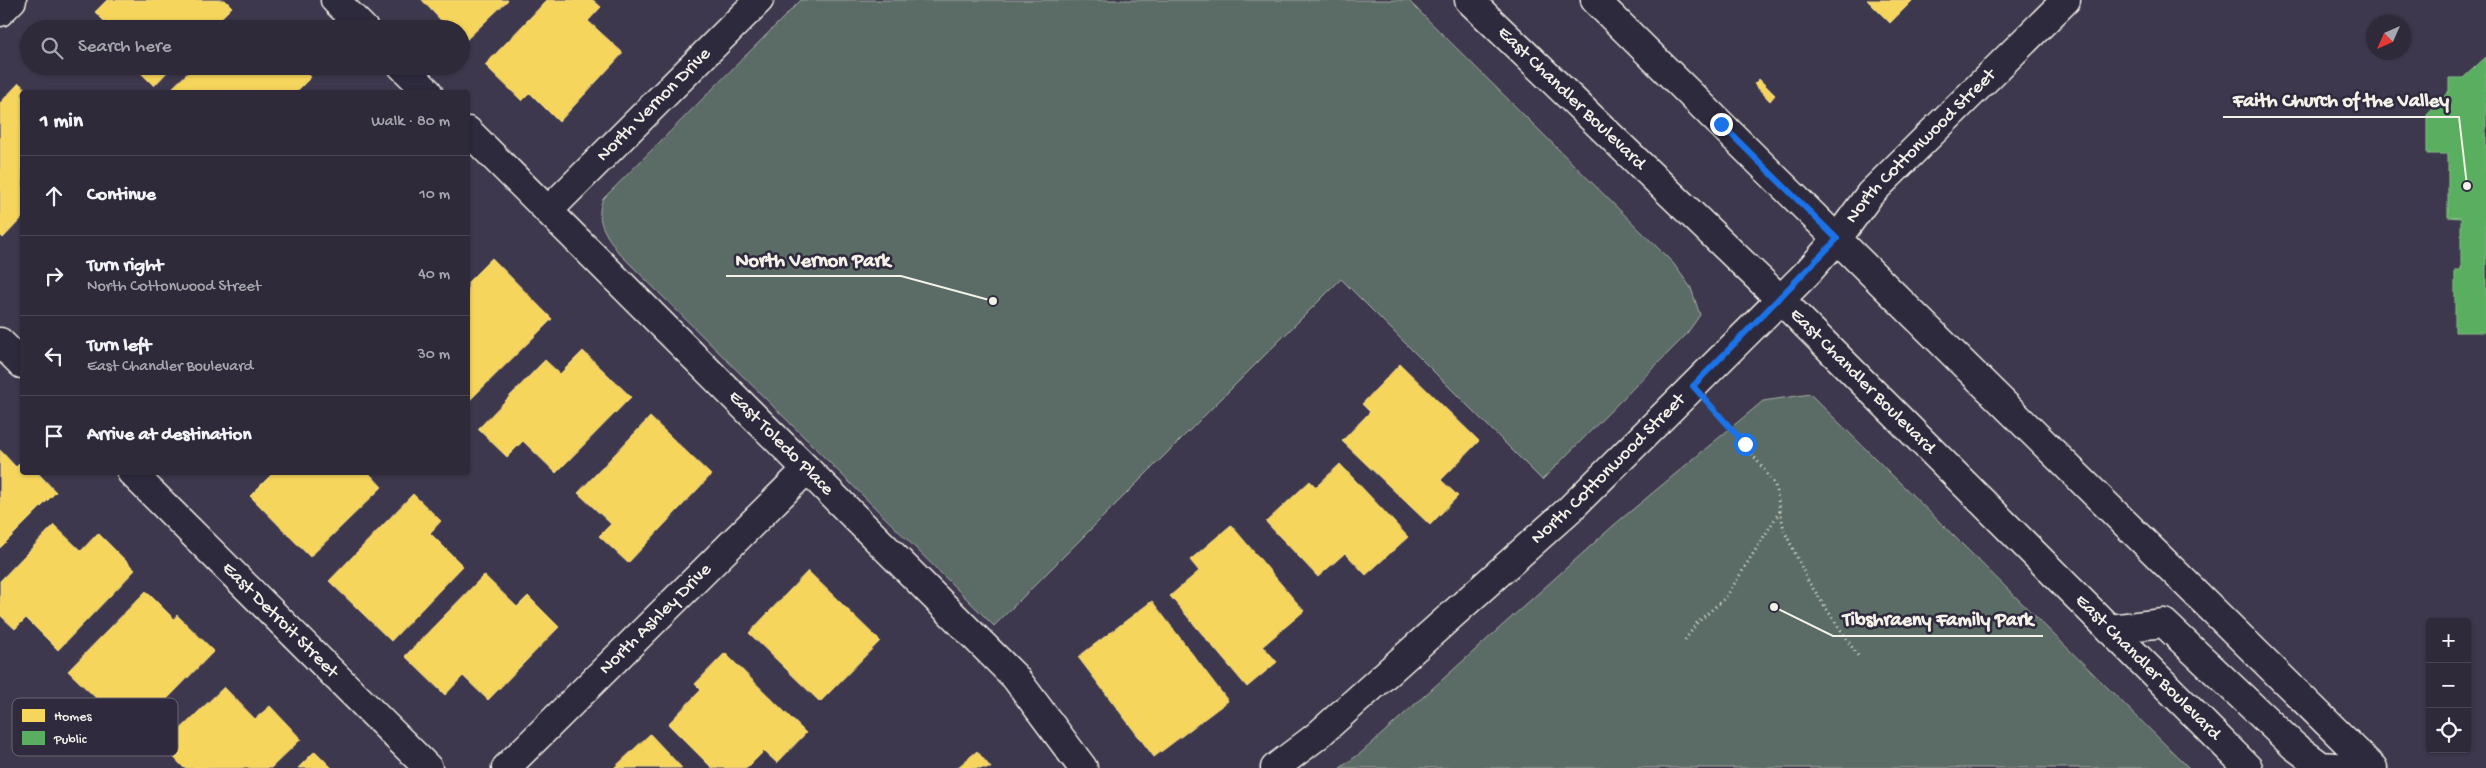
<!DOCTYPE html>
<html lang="en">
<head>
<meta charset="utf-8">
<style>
	body { margin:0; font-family:"Gochi Hand",sans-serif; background:#3a3645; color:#f1f3f6 }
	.controls { position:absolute; right:15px; bottom:15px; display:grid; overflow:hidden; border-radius:5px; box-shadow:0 1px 4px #0004 }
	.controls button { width:45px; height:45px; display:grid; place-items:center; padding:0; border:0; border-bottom:1px solid #494654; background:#2e2a3a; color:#f1f3f6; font:25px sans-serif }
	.compass { position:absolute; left:2366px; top:15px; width:45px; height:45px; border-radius:50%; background:#2e2a3a; box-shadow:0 1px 4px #0004; rotate:225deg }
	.stop { position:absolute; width:15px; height:15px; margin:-11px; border:4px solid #1a73e8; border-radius:50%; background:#fff }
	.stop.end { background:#1a73e8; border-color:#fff; box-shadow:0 1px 5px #0008 }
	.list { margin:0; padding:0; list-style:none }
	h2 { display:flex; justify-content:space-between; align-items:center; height:65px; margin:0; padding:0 20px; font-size:21px }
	h2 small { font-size:16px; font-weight:400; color:#a7a7af }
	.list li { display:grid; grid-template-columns:32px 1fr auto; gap:15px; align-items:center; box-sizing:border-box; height:80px; padding:0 20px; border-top:1px solid #494654 }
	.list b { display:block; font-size:19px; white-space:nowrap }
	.list p { margin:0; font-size:16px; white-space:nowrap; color:#a7a7af }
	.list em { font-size:16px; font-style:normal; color:#a7a7af }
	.icon { flex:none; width:28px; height:28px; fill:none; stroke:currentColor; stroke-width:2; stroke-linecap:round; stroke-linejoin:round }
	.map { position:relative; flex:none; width:2486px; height:768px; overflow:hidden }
	.search { position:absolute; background:#2e2a3a; box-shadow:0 1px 4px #0004; left:20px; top:20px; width:450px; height:55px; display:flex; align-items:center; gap:12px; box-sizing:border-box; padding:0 18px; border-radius:28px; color:#a7a7af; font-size:19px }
	.panel { position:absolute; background:#2e2a3a; box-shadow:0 1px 4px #0004; left:20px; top:90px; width:450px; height:385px; border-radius:5px }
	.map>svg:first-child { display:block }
	.green { fill:#5a6c65; stroke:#a7aea6 }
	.homes { fill:#f6d55c; stroke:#f5dd86 }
	.public { fill:#5aae61; stroke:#88c28a }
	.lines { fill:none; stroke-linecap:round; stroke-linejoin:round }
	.minor-casing { stroke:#f4f1e8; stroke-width:31 }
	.major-casing { stroke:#f4f1e8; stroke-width:31 }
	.path { stroke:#f4f1e8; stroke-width:3; stroke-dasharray:1 4; stroke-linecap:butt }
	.minor { stroke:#2f2a3d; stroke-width:28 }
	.major { stroke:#2f2a3d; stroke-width:28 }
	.route { stroke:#1a73e8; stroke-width:6 }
	.labels { text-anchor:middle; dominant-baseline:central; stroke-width:5; stroke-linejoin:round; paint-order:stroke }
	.street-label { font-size:19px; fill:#f4f1e8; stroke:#2f2a3d }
	.key { fill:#2f2a3d; stroke:#6a6670; stroke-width:1 }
	.key-label { font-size:14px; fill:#f4f1e8 }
	.leader { fill:none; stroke:#f4f1e8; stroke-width:2 }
	.callout-dot { fill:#f4f1e8; stroke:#2f2a3d; stroke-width:2 }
	.callout-label { font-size:20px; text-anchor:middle; font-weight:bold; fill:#f4f1e8; stroke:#2f2a3d; stroke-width:5; stroke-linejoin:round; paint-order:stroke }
</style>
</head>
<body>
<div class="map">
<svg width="2486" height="768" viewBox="0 0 2486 768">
	<rect width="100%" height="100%" fill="#3e384e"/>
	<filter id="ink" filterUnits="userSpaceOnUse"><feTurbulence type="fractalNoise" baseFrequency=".02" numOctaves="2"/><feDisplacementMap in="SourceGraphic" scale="10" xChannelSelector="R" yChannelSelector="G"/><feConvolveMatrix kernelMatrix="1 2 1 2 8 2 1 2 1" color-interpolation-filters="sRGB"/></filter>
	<g filter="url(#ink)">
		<g class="green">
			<path d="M 801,0 L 1408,0 L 1673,263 L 1691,288 L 1700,315 L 1685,336 L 1542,480 L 1341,279 L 994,626 L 618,252 C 606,234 594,220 603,199 Z"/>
			<polygon points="1810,394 2189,768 1340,768 1362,752 1614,525 1763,401"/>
		</g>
		<g class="homes">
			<polygon points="107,0 225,0 232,7 210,29 112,29 95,12"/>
			<polygon points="422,0 508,0 463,43 461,29 449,29"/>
			<polygon points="547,0 593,0 601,7 588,21 623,53 559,122 530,93 522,101 485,65"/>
			<polygon points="1867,0 1913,0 1890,23"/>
			<polygon points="134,66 173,66 154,86"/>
			<polygon points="195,66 300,66 311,77 296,92 168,92"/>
			<polygon points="1759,79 1775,95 1770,101 1754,84"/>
			<polygon points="19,83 29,92 22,92 22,218 3,238 0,235 0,103"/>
			<polygon points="492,258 552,319 468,402 468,282"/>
			<polygon points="583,351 631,397 556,473 523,441 507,457 478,429 545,360 560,374"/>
			<polygon points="1400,364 1479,441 1441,480 1458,496 1430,525 1342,441 1370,412 1362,404"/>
			<polygon points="650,417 711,475 628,563 599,536 611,524 578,493"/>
			<polygon points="0,450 16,467 22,461 22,472 37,472 56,492 0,548"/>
			<polygon points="1340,464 1408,537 1366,575 1345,553 1318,577 1266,522 1310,481 1316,487"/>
			<polygon points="274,472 368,472 382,487 310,557 250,496"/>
			<polygon points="413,494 441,521 430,533 463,566 391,641 329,581"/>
			<polygon points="54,525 81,551 98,533 135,570 58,650 26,618 15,629 0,615 0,581"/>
			<polygon points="1231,525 1304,611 1263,646 1277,662 1247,687 1170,596 1199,571 1190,560"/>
			<polygon points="808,571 880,641 820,702 749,633"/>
			<polygon points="484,575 517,607 528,596 559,627 488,700 463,676 445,695 405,656"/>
			<polygon points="146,591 174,619 177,615 214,651 133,734 68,671"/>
			<polygon points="1152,601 1228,701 1154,757 1078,657"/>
			<polygon points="725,653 806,733 777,763 764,751 747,768 712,768 668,724 701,690 695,684"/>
			<polygon points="224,687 255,719 270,706 301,739 271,768 184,768 163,746"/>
			<polygon points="650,734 682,768 614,768"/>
			<polygon points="315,751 332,768 298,768"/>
			<polygon points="977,751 991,768 957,768"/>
		</g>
		<polygon class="public" points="2486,57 2486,332 2455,332 2455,270 2461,270 2461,218 2448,217 2448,154 2427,154 2427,115 2449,91 2449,78 2463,78"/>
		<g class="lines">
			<defs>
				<g id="minor">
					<polyline points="335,0 364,29"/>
					<polyline points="0,12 12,0"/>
					<polyline points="402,66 428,92"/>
					<path id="s1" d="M 468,131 L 1015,677 L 1083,768"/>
					<path id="s2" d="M 548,211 L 759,0"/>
					<polyline points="0,342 22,364"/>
					<path id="s3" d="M 131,472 L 428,768"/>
					<path id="s4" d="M 506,768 L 806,470"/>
					<path id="s5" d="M 1275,768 L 1317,736 L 1570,509 L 1807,273 L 1837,239 L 1870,194 L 2066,0"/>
				</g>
				<g id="major">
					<path id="s6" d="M 1469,0 L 1780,299 L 2248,768"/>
					<polyline points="1595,0 2373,768"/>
					<polyline points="2109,629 2164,623 2294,746 2321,766 2347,768"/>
				</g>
			</defs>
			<use href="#minor" class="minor-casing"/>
			<use href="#major" class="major-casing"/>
			<g class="path">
				<polyline points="1716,412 1745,444 1775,485 1784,530 1808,581 1858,656"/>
				<polyline points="1685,640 1697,623 1726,597 1780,511"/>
			</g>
			<use href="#minor" class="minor"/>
			<use href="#major" class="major"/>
		</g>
	</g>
	<g class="lines" filter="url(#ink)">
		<polyline class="route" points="1721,124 1837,239 1693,386 1745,444"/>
	</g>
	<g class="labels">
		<g class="street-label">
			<text stroke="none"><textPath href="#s6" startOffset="142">East Chandler Boulevard</textPath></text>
			<text stroke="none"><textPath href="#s2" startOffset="150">North Vernon Drive</textPath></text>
			<text stroke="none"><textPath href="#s5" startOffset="898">North Cottonwood Street</textPath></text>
			<text stroke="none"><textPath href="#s6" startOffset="548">East Chandler Boulevard</textPath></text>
			<text stroke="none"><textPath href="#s1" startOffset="442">East Toledo Place</textPath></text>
			<text stroke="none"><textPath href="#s5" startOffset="448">North Cottonwood Street</textPath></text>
			<text stroke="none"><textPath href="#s4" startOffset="211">North Ashley Drive</textPath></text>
			<text stroke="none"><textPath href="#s3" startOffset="210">East Detroit Street</textPath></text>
			<text stroke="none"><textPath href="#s6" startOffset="952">East Chandler Boulevard</textPath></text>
		</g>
	</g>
	<rect x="12" y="698" width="166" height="58" rx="8" class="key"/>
	<rect x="22" y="709" width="23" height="13" fill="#f6d55c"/>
	<rect x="22" y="731" width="23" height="14" fill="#5aae61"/>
	<g class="key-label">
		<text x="54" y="720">Homes</text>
		<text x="54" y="743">Public</text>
	</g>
	<path class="leader" d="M2467 186L2459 117H2223M993 301L901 276H726M1774 607L1833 636H2043"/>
	<g class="callout-dot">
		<circle cx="2467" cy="186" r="5"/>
		<circle cx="993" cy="301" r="5"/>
		<circle cx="1774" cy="607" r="5"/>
	</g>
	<g class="callout-label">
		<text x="2341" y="106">Faith Church of the Valley</text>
		<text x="813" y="266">North Vernon Park</text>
		<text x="1938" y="625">Tibshraeny Family Park</text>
	</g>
</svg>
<div class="controls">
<button>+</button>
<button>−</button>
<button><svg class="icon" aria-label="locate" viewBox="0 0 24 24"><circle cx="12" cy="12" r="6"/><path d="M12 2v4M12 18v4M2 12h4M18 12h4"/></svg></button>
</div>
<svg class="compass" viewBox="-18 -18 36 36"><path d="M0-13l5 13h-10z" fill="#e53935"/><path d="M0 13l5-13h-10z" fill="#a7a7af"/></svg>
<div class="stop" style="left:1745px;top:444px"></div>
<div class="stop end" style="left:1721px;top:124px"></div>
<div class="search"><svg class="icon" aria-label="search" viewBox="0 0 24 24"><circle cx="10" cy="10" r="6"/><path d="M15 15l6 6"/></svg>Search here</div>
<section class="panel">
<h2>1 min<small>Walk · 80 m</small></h2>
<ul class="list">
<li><svg class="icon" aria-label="ahead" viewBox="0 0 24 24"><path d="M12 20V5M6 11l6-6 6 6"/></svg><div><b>Continue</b></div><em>10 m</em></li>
<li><svg class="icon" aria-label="right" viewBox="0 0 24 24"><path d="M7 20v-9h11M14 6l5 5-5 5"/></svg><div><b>Turn right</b><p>North Cottonwood Street</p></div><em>40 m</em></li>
<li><svg class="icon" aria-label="left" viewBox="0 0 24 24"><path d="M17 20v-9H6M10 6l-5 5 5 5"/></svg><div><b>Turn left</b><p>East Chandler Boulevard</p></div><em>30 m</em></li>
<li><svg class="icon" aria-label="arrive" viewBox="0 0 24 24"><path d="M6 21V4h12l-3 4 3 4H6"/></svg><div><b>Arrive at destination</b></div></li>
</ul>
</section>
</div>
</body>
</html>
